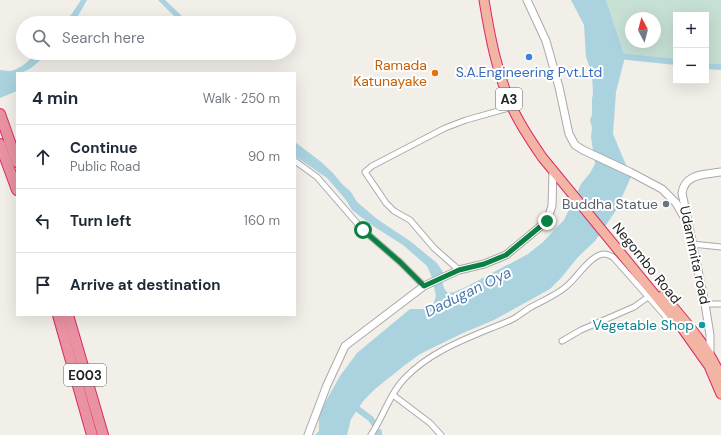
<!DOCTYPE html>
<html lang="en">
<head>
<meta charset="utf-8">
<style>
	body { margin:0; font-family:"DM Sans",sans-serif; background:#f6f6f7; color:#1f2937 }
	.controls { position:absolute; right:12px; top:12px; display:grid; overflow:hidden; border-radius:0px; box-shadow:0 4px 16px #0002 }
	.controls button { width:36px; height:36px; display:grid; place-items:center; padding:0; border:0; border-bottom:1px solid #e0e1e3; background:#fff; color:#1f2937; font:20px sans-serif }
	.compass { position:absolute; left:625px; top:12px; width:36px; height:36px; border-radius:50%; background:#fff; box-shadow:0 4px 16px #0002; rotate:353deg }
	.stop { position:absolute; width:12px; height:12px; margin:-9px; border:3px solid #0b8043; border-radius:50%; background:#fff }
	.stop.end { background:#0b8043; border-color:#fff; box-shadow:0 1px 4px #0008 }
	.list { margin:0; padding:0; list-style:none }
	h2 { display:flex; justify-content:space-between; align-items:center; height:52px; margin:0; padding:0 16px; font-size:17px }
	h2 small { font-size:13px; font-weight:400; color:#747a83 }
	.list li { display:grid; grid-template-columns:26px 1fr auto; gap:12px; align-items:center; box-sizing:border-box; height:64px; padding:0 16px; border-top:1px solid #e0e1e3 }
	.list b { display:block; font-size:15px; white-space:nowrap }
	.list p { margin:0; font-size:13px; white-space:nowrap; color:#747a83 }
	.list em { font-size:13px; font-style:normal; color:#747a83 }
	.icon { flex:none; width:22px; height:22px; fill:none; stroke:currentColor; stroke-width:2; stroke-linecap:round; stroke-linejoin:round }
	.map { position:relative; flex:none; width:721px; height:435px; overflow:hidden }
	.search { position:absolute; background:#fff; box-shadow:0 4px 16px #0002; left:16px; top:16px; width:280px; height:44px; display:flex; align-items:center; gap:10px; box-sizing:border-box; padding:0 14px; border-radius:22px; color:#747a83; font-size:15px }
	.panel { position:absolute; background:#fff; box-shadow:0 4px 16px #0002; left:16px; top:72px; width:280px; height:244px; border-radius:0px }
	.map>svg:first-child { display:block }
	.wetland { fill:#c6e0d4; fill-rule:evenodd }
	.water { fill:#aad3df }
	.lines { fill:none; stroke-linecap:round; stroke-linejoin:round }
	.canal { stroke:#aad3df; stroke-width:6 }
	.minor-casing { stroke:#a9a9a9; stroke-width:7 }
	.tertiary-casing { stroke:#a9a9a9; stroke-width:9 }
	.trunk-casing { stroke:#dc2a67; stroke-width:11 }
	.motorway-casing { stroke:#dc2a67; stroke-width:12 }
	.minor { stroke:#fff; stroke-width:5 }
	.tertiary { stroke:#fff; stroke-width:7 }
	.trunk { stroke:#f2b4a3; stroke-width:9 }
	.motorway { stroke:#e892a2; stroke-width:10 }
	.route { stroke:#0b8043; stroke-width:5 }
	.shop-dot { fill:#3f7fe0; stroke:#fff; stroke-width:1.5 }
	.food-dot { fill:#e8710a; stroke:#fff; stroke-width:1.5 }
	.worship-dot { fill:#6b7280; stroke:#fff; stroke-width:1.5 }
	.culture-dot { fill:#0f9aa8; stroke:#fff; stroke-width:1.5 }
	.labels { text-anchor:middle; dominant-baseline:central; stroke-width:4; stroke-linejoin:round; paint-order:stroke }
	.shield { fill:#fff; stroke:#646464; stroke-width:1 }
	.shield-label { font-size:13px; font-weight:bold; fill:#222 }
	.food-label { font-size:14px; fill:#c56008; stroke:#fff; text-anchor:end }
	.shop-label { font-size:14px; fill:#366cbe; stroke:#fff }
	.worship-label { font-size:14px; fill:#5b616d; stroke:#fff; text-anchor:end }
	.street-label { font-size:14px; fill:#222; stroke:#fff }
	.culture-label { font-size:14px; fill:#0d838f; stroke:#fff; text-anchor:end }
	.water-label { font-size:15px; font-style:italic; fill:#4a7aab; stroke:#fff }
</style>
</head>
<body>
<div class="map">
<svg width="721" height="435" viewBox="0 0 721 435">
	<rect width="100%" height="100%" fill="#f2efe9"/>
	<path class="wetland" d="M 606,0 L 721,0 L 721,64 L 706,63 L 706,15 L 676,15 L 676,61 L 625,57 ZM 631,18 L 655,18 L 655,42 L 631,42 Z"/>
	<g class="water">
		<polygon points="81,0 87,0 74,23 64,23 66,18 71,15"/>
		<polygon points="158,0 165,0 183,17 193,23 180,22"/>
		<polygon points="571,0 606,0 625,57 616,92 613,134 631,177 615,212 595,241 578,257 561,278 550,289 494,320 463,333 420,354 405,365 375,389 364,400 351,419 347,435 315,435 319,431 319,417 322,408 340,376 357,353 410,309 424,309 433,305 436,296 434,287 431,275 427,266 403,245 370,224 352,210 346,200 327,178 295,156 295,142 320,161 333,173 342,184 351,192 357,202 377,219 410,241 437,263 443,272 443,285 445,290 448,293 454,292 466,287 528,254 543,242 564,220 581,184 590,173 595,164 591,137 592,128 590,120 592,115 592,98 593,95 592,74 586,57 584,25"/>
		<path d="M 38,53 L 48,53 C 40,60 29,73 17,73 L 17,91 L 0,98 L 0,70 C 3,70 7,71 10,71 C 20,70 30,59 38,53 Z"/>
	</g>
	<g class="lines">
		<g class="canal">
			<polyline points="618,56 676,62"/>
			<polyline points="706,66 721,67"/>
			<polyline points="351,404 371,419 375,425"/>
			<polyline points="379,432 379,435"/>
		</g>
		<defs>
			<g id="minor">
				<polyline points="295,161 317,177 363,230 400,262 424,286"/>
				<polyline points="692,244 721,247"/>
				<polyline points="459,270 434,248 410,220 394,211 386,203 365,172 372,166 445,128 466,120 512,107"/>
				<polyline points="705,304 721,304"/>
				<polyline points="562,341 581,330 634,307 648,297"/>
				<polyline points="393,395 430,423 441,435"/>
				<path d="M 371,435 C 383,417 390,393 405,378 C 434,348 474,336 511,320 C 518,317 524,311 531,307 C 544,300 557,295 568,285 C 577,277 592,254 604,254 C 607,254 611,256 613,257 L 667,318 L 673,322"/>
			</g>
			<g id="tertiary">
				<polyline points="527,0 546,41 559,87 569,134 575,145 583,150 630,172 662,189 676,203 688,224"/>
				<path d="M 710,357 L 710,335 L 705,304 L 682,193 C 685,173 705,175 721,172"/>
				<polyline points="308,435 327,385 345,346 424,286 459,270 484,264 506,255 547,221 552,206 553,170"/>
			</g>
			<g id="trunk">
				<path d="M 484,0 C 490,37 497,73 512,107 C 520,125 531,141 542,157 L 682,328 L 709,366 L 721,394"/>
				<path d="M 663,295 C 685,321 708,346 721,377"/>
			</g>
			<g id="motorway">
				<polyline points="0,114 17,162"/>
				<polyline points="0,144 17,190"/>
				<polyline points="58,315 92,435"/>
				<polyline points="68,315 103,435"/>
			</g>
		</defs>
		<use href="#minor" class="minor-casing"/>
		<use href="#tertiary" class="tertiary-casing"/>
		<use href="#trunk" class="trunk-casing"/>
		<use href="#motorway" class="motorway-casing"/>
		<use href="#minor" class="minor"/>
		<use href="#tertiary" class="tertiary"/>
		<use href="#trunk" class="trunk"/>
		<use href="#motorway" class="motorway"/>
	</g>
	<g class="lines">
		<polyline class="route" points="363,230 400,262 424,286 459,270 484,264 506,255 547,221"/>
	</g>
	<circle class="shop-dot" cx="529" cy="57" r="4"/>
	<circle class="food-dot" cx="435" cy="73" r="4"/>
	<circle class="worship-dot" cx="666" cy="204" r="4"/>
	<circle class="culture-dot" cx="702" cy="325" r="4"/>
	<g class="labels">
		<g class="shield">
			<rect x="496" y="88" width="26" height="22" rx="3"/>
			<rect x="64" y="364" width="42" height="22" rx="3"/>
		</g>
		<g class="shield-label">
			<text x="509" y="99">A3</text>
			<text x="85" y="375">E003</text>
		</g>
		<g class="food-label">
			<text x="427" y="65">Ramada<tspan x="427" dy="16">Katunayake</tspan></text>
		</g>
		<g class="shop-label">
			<text x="529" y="72">S.A.Engineering Pvt.Ltd</text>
		</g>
		<g class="worship-label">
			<text x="658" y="204">Buddha Statue</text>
		</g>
		<g class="street-label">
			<text transform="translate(695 255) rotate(78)">Udammita road</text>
			<text transform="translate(647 263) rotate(51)">Negombo Road</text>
		</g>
		<g class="culture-label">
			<text x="694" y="325">Vegetable Shop</text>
		</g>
		<g class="water-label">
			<text transform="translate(468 292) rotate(-26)">Dadugan Oya</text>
		</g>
	</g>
</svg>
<div class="controls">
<button>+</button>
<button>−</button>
</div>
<svg class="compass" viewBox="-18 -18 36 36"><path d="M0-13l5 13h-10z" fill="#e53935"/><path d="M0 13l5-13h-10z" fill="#747a83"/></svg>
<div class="stop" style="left:363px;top:230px"></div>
<div class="stop end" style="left:547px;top:221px"></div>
<div class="search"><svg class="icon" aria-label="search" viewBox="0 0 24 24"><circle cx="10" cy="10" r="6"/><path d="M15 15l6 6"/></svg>Search here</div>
<section class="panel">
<h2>4 min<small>Walk · 250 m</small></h2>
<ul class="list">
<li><svg class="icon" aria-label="ahead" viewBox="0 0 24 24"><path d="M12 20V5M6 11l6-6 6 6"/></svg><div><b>Continue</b><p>Public Road</p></div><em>90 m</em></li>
<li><svg class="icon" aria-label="left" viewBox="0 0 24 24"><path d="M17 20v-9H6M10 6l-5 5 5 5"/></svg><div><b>Turn left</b></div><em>160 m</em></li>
<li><svg class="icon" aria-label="arrive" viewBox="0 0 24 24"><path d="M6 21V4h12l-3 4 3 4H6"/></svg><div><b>Arrive at destination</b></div></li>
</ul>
</section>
</div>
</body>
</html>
